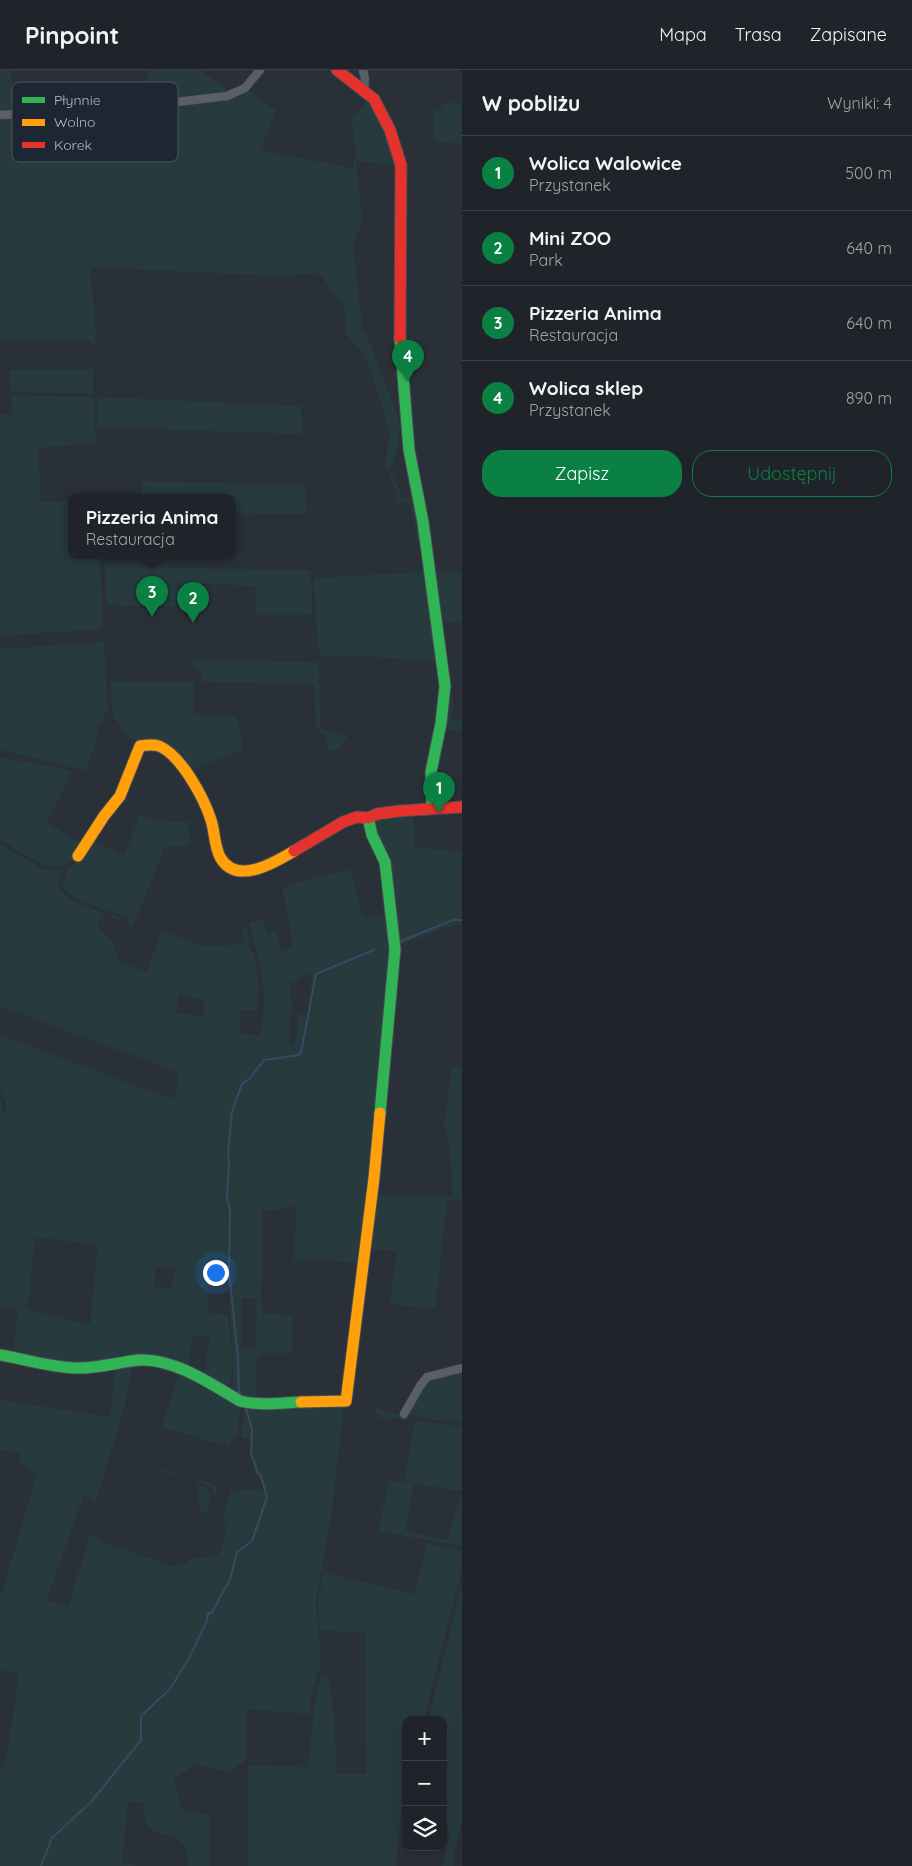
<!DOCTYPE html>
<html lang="pl">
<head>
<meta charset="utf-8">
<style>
	body { margin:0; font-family:Quicksand,sans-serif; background:#2d3036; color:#f1f3f6 }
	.controls { position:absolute; right:15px; bottom:15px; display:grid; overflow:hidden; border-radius:10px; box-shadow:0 5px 20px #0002 }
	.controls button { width:45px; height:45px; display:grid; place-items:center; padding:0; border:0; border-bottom:1px solid #3d4147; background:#20242a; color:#f1f3f6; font:25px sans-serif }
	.you { position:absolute; left:215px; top:1202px; width:18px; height:18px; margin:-12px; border:4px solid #fff; border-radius:50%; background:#1a73e8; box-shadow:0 0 0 8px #1a73e833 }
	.badge { display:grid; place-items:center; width:32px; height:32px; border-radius:50%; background:#0b8043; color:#fff; font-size:16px; font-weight:700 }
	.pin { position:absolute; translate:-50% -41px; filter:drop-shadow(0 1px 2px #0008) }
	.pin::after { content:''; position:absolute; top:26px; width:18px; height:15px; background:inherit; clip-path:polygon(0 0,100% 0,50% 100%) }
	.popup { position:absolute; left:68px; top:424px; width:168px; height:65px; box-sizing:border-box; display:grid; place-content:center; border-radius:10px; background:#20242a; filter:drop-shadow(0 1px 4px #0005); font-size:16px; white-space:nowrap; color:#a2a4a8 }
	.popup b { font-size:19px; color:#f1f3f6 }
	.popup::after { content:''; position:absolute; left:50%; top:100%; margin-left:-10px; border:10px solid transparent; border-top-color:#20242a }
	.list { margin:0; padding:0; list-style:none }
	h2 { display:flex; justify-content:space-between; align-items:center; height:65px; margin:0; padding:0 20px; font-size:21px }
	h2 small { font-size:16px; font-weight:400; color:#a2a4a8 }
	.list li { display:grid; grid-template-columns:32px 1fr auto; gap:15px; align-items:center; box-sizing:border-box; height:75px; padding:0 20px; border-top:1px solid #3d4147 }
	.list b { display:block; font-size:19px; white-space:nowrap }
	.list p { margin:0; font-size:16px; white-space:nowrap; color:#a2a4a8 }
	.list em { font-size:16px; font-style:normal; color:#a2a4a8 }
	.actions { display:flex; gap:10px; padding:15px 20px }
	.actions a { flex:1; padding:11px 0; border:1px solid #0b8043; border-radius:20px; text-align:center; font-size:18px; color:#0b8043 }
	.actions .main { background:#0b8043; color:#fff }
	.icon { flex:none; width:28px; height:28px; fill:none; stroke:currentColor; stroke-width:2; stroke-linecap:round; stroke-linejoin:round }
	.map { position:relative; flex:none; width:462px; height:1796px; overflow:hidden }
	header { display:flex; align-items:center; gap:30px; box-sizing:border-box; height:70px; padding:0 25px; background:#20242a; border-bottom:1px solid #3d4147 }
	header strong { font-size:24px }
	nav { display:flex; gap:28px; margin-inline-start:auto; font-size:18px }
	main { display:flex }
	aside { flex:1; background:#20242a }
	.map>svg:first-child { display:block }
	.green { fill:#273a3e; fill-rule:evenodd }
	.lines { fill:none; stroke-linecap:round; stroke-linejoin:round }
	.stream { stroke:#384963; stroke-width:2 }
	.street-casing { stroke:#484c53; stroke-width:9 }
	.fast-casing { stroke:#484c53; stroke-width:13 }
	.slow-casing { stroke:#484c53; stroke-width:13 }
	.jam-casing { stroke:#484c53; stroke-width:13 }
	.street { stroke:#5a5e66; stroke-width:8 }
	.fast { stroke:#30b455; stroke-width:11 }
	.slow { stroke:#ff9f0a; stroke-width:11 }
	.jam { stroke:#e5322d; stroke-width:11 }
	.key { fill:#1d2633; stroke:#4a5360; stroke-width:1 }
	.key-label { font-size:14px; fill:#b4bcc9 }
</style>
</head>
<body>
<header>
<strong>Pinpoint</strong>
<nav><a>Mapa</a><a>Trasa</a><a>Zapisane</a></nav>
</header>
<main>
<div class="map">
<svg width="462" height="1796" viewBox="0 0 462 1796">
	<rect width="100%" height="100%" fill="#2a3038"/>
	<g class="green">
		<polygon points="0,0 11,0 13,41 0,42"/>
		<polygon points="148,0 201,0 230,23 145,33"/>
		<path d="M 247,19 L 276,41 L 260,80 L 353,98 L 356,84 L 351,50 L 367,31 C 383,51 392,69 394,95 L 356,91 L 362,151 L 353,177 L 363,262 L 366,263 L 397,344 L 400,359 L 398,377 L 392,396 L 389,397 L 403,429 L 413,429 L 426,502 L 438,592 L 377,587 L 326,586 L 322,585 L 318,579 L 314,508 L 426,502 L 415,460 L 410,432 L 395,432 L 397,422 L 385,396 L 390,362 L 372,305 L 363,282 L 353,272 L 345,262 L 345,242 L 342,234 L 319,203 L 299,204 L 294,207 L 92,197 L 90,204 L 95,247 L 96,277 L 88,269 L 0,270 L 0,48 L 109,43 L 229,29 L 242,26 Z"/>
		<polygon points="444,32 462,34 462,74 433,71 434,39 443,40"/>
		<polygon points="93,299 93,324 11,322 9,300"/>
		<polygon points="11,325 93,327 96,373 38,378 41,432 72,431 72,486 100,486 103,559 0,566 0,345 12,344"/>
		<polygon points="98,327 301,336 302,364 98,357"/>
		<polygon points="141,411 305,415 307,444 232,443 232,428 142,428"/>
		<polygon points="105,495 182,498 311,500 312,543 307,545 257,545 255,516 177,513 176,537 107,535"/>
		<polygon points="435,501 462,503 462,553 442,550"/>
		<polygon points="104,572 108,640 95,660 99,662 85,702 67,695 0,680 0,579"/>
		<polygon points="192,589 315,592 319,595 321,658 348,667 338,679 329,681 326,664 316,659 314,614 203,612 199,600 192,596"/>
		<polygon points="110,611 194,612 194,644 237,647 243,680 187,701 175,684 130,667 122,660 113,644"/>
		<polygon points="447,626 453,627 452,650 462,651 462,660 444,660"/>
		<path d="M 0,687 L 72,701 L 47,753 L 83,774 C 78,781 74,791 65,795 C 47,803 15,778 0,770 Z"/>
		<polygon points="413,743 414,779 424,778 462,782 462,854 456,854 400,875 371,751 373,749"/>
		<path d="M 140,745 L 153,750 L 188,752 L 190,775 L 165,777 L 133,856 L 127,854 L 129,848 C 113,842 70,831 62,816 L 69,797 L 77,792 L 90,770 L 124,786 Z"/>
		<path d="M 0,774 L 43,799 L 63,800 L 58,815 C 65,833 103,841 120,848 L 119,851 L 104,844 L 97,856 L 113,872 L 119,892 L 147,902 L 161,861 L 208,877 L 245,873 L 242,860 L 247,859 L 249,872 L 246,874 C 262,887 257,922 258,941 L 241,940 L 239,964 L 261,965 C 262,950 265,928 263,913 C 261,892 253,873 249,852 L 264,850 L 267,863 L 277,861 L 281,882 L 293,877 L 290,858 L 291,857 L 282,818 L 312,808 L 351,800 L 362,845 L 373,847 L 390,846 L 393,878 L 362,1192 L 294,1190 L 296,1137 L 283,1137 L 276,1141 L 263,1140 L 261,1228 L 263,1244 L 293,1245 L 292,1283 L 262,1283 L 256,1294 L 256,1333 L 231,1321 L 234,1309 L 228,1204 L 214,1202 L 207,1211 L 209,1245 L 228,1244 C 229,1262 238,1304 228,1318 L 204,1306 L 210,1266 L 192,1266 L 188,1297 L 164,1290 L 87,1296 L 13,1284 L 18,1240 L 0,1236 L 0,1029 L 2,1033 L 2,1040 L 6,1041 L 6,1033 L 0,1021 L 0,965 L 171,1029 L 174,1028 L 178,1010 L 177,1002 L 0,936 ZM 312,904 L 307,945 L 298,944 L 296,974 L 289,976 L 290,943 L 292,943 L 290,913 L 297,911 L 299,908 ZM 178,924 L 205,931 L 204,946 L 177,943 ZM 35,1167 L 98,1175 L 90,1255 L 28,1239 ZM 156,1197 L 175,1198 L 170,1219 L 154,1218 ZM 244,1228 L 257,1229 L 255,1278 L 241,1278 L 241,1229 Z"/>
		<polygon points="452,996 462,997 462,1129 447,1130 435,1239 390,1234 397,1181 369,1179 375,1122 378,1125 388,1127 452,1126 453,1113 447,1062 444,1057"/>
		<path d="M 133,1293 L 125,1335 L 96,1432 L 84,1425 L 46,1531 L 67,1536 L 67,1539 L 88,1474 L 86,1463 L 114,1476 L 175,1497 L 187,1493 L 191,1487 L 193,1488 C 203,1487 213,1490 220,1482 L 228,1453 L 223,1451 L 231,1420 L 240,1423 L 241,1420 L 264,1421 L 262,1409 L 253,1401 L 254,1395 L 250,1369 L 241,1368 L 245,1338 L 247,1336 L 344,1336 L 331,1447 L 316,1530 L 321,1593 L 311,1626 L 309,1644 L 247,1639 L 246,1690 L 230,1702 L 197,1694 L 174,1709 L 183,1741 L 210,1745 L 209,1796 L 188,1796 C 189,1779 184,1769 166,1765 C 160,1764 155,1763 151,1759 C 145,1753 144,1741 143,1733 L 128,1731 L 122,1792 L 137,1796 L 0,1796 L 0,1699 L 5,1695 L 19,1605 L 0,1598 L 0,1523 L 2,1523 L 36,1406 L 20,1392 L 19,1383 L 0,1380 L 0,1330 L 110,1347 L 116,1297 Z"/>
		<polygon points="180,1300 238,1334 240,1341 236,1368 232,1368 230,1377 162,1357"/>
		<polygon points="462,1300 462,1352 429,1349 409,1343 426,1310"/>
		<polygon points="376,1338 409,1348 407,1351 392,1347 391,1350 378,1347 379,1343 376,1342"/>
		<path d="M 415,1350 L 424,1352 L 462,1356 L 462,1476 L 378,1461 L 389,1411 L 404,1412 ZM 414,1414 L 462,1421 L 447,1470 L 405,1461 Z"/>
		<path d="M 152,1395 L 218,1416 L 214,1429 C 214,1425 214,1421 211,1418 C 205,1409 164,1405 152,1395 Z"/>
		<polygon points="197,1414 207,1418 210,1424 207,1445 200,1441"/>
		<path d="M 425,1473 L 462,1481 L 462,1499 L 424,1650 L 406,1650 L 406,1724 L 401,1742 L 396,1796 L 248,1796 L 248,1695 L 306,1697 L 309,1688 L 316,1623 L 321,1607 L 328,1607 C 334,1639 336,1670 336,1703 L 366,1704 L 365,1563 L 320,1560 L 318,1530 L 324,1503 L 415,1524 L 427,1475 Z"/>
		<polygon points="462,1513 462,1750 455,1780 453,1796 442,1796 451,1762 443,1761 443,1650 428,1650"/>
	</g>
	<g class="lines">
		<g class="stream">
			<polyline points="399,872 453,850 462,850"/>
			<polyline points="241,1326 239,1322 238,1288 229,1201 230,1139 227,1129 229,1093 228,1082 232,1042 242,1014 250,1008 264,990 299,985 301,983 316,904 374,880"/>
			<polyline points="41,1796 52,1768 91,1732 141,1670 141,1646 170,1619 189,1588 207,1551 208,1544 212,1542 230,1510 237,1482 252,1471 267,1427 261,1406 258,1403 251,1383 252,1359 246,1339"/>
		</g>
		<defs>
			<g id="street">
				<polyline points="363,0 365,9 364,21"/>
				<polyline points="0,45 110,40 227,26 245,18 260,0"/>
				<polyline points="404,1344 420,1316 427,1307 462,1298"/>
			</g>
			<g id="fast">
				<polyline points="400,268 409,380 423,452 445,616 441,653 431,702 432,738"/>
				<polyline points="368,748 372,765 385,792 395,879 380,1043"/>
				<path d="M 0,1285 C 24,1289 50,1297 75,1298 C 97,1299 118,1292 139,1290 C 174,1288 211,1314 240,1331 C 260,1336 280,1333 301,1332"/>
			</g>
			<g id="slow">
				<path d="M 78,786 L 104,746 L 120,726 L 140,676 C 146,675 153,674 159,676 C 181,685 204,728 211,750 C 215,762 214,775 220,787 C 236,816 274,793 294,781"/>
				<polyline points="301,1332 346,1331 374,1108 380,1043"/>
			</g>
			<g id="jam">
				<polyline points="337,0 374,29 390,60 401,95 400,268"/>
				<polyline points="294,781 343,752 357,747 368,748 377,744 399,741 462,737"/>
			</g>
		</defs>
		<use href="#street" class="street-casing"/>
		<use href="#fast" class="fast-casing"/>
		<use href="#slow" class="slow-casing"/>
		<use href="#jam" class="jam-casing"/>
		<use href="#street" class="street"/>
		<use href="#fast" class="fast"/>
		<use href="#slow" class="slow"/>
		<use href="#jam" class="jam"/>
	</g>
	<rect x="12" y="12" width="166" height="80" rx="8" class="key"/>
	<rect x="22" y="27" width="23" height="6" fill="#30b455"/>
	<rect x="22" y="49" width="23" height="7" fill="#ff9f0a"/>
	<rect x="22" y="72" width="23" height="6" fill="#e5322d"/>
	<g class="key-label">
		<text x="54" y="35">Płynnie</text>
		<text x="54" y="57">Wolno</text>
		<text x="54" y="80">Korek</text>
	</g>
</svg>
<div class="controls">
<button>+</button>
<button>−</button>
<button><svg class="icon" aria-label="layers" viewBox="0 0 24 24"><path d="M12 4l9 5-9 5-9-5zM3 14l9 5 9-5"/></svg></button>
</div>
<div class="you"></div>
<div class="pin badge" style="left:439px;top:743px">1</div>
<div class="pin badge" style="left:193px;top:553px">2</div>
<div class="pin badge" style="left:152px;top:547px">3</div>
<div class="popup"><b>Pizzeria Anima</b>Restauracja</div>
<div class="pin badge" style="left:408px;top:311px">4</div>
</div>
<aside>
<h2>W pobliżu<small>Wyniki: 4</small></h2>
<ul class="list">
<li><span class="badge">1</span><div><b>Wolica Walowice</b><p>Przystanek</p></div><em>500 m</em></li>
<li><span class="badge">2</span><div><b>Mini ZOO</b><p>Park</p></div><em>640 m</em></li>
<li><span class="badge">3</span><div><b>Pizzeria Anima</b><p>Restauracja</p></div><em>640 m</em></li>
<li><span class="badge">4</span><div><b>Wolica sklep</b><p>Przystanek</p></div><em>890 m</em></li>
</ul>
<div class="actions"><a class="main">Zapisz</a><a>Udostępnij</a></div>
</aside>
</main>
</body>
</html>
